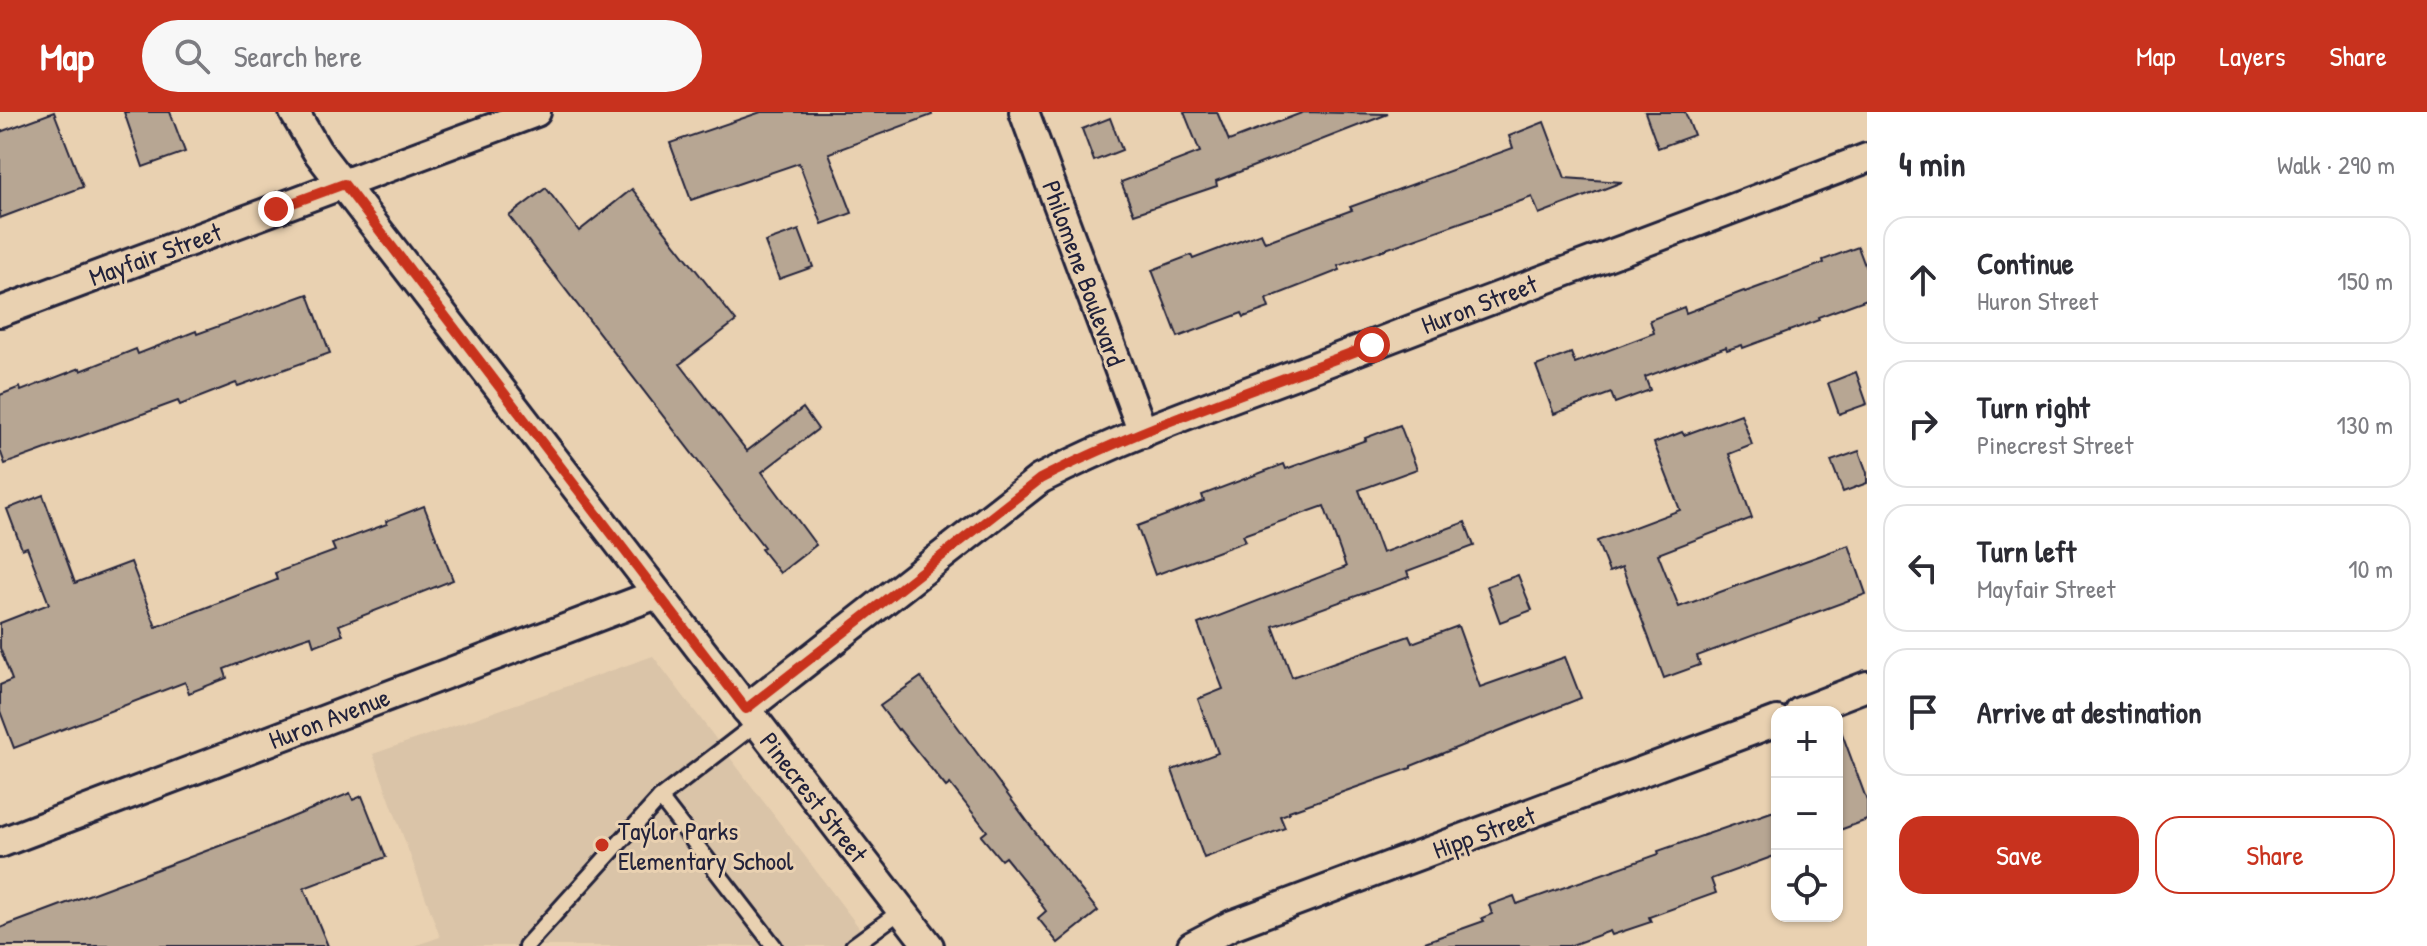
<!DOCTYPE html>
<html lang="en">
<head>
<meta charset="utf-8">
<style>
	body { margin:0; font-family:"Patrick Hand",sans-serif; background:#f7f7f7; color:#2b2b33 }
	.controls { position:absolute; right:24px; bottom:24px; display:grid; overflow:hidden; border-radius:16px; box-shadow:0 2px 6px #0004 }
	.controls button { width:72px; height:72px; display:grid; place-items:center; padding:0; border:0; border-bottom:2px solid #e1e1e2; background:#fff; color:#2b2b33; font:40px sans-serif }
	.stop { position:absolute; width:24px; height:24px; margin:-18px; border:6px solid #c8321e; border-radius:50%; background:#fff }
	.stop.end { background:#c8321e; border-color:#fff; box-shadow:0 2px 8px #0008 }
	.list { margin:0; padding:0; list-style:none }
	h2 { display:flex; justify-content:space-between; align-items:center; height:104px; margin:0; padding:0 32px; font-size:34px }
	h2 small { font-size:26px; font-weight:400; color:#7c7c81 }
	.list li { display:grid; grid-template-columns:52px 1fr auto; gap:24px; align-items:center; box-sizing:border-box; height:128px; margin:0 16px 16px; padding:0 16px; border:2px solid #e1e1e2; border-radius:24px }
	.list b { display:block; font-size:30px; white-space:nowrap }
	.list p { margin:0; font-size:26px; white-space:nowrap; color:#7c7c81 }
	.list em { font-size:26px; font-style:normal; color:#7c7c81 }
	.actions { display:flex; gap:16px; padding:24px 32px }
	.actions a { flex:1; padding:18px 0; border:2px solid #c8321e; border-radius:24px; text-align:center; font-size:28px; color:#c8321e }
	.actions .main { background:#c8321e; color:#fff }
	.icon { flex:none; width:44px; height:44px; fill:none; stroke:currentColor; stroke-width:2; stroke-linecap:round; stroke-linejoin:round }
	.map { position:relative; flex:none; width:1867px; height:834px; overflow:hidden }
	header { display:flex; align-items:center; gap:48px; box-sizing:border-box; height:112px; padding:0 40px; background:#c8321e; color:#fff }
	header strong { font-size:38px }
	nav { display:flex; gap:44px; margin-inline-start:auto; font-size:28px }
	.search { width:560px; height:72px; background:#f7f7f7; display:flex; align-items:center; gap:20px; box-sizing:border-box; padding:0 28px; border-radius:44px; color:#7c7c81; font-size:30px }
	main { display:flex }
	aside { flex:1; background:#fff }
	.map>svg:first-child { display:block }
	.built { fill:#dac4a8 }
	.building { fill:#b7a693; stroke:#22223b; stroke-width:2 }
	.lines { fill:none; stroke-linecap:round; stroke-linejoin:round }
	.service-casing { stroke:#22223b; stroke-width:20 }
	.minor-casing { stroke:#22223b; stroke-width:34 }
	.service { stroke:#e9d1b1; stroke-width:14 }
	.minor { stroke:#e9d1b1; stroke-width:28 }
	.route { stroke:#c8321e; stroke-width:10 }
	.poi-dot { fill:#c8321e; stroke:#e9d1b1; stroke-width:3 }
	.labels { text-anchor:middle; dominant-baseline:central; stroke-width:6; stroke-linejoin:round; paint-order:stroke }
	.street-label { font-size:26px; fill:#22223b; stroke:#e9d1b1 }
	.poi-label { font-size:26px; fill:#22223b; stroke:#e9d1b1; text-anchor:start }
</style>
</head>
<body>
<header>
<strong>Map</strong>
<div class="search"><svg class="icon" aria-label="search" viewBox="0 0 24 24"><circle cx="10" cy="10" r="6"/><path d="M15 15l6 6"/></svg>Search here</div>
<nav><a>Map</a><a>Layers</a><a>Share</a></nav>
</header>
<main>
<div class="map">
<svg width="1867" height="834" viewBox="0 0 1867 834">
	<rect width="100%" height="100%" fill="#e9d1b1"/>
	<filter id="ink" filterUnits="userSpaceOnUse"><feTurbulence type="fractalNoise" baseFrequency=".0125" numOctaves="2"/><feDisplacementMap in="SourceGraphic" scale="16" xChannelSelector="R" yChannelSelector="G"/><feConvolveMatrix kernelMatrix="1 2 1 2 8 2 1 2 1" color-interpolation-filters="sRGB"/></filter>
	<g filter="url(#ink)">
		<polygon class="built" points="653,544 873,834 414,834 440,825 373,642"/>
		<g class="building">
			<polygon points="54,0 83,75 0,106 0,20"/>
			<polygon points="124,0 170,0 185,40 143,55"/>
			<polygon points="761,0 931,0 932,3 829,41 852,101 822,112 799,51 691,88 670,31"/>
			<polygon points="1184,0 1217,0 1229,29 1304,0 1388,2 1216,69 1217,74 1134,102 1121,70 1200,40"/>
			<polygon points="1645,0 1685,0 1694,23 1658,36"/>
			<polygon points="1110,6 1122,38 1094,49 1082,17"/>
			<polygon points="1544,10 1565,66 1622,70 1539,102 1532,85 1338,154 1340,158 1266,187 1269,196 1244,205 1242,201 1178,225 1152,158 1191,143 1193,147 1261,121 1265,130 1352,98 1350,95 1513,36 1509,24"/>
			<polygon points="546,76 579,119 632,77 736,209 680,252 747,339 803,296 818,317 762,360 816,433 780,461 761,437 764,435 509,104"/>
			<polygon points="799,118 813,155 779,167 765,130"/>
			<polygon points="1858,135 1867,159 1867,187 1818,205 1819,208 1743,236 1742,233 1727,238 1726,235 1645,265 1650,278 1615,291 1611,281 1554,302 1536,254 1571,241 1575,251 1654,221 1650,208 1684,195 1686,201 1744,179 1745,180 1824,151 1823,148"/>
			<polygon points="308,182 330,241 238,274 236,271 180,293 178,289 5,352 0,338 0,283 20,275 21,279 80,256 81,259 136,237 138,242 196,219 197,222"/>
			<polygon points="1856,260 1867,292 1839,302 1828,271"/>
			<polygon points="1741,302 1752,333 1729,342 1752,406 1658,442 1679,495 1849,433 1866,482 1697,544 1700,553 1664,566 1622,455 1609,460 1597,429 1680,398 1654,331 1682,320 1684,323"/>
			<polygon points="1400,313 1417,357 1359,378 1382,441 1465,410 1474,434 1407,459 1409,465 1273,514 1292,565 1409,524 1412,531 1458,514 1480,575 1565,545 1581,586 1411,654 1411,656 1289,699 1289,701 1280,704 1285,716 1204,746 1172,658 1218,641 1198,587 1223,577 1198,512 1346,455 1324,394 1243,423 1246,429 1155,463 1137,414 1204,389 1202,383 1284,352 1286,357 1366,328 1365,326"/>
			<polygon points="1859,339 1867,361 1867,371 1843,380 1831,349"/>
			<polygon points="43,383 75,471 131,450 156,515 277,468 275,461 335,439 332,432 387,412 386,409 424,394 453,468 339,513 343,523 314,534 311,524 299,528 224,557 227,566 189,581 185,570 14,636 0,599 0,573 12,568 0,536 0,511 49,492 27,435 22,437 7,397"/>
			<polygon points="1518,463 1532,498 1500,510 1487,474"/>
			<polygon points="921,565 1044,732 1098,799 1058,831 1038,806 1046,799 1038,788 1039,787 1005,745 1001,748 981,724 987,719 950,672 946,675 899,617 898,618 880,594"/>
			<polygon points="1840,616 1867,689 1867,708 1837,719 1837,617"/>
			<polygon points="350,681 353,688 362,684 386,745 304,776 328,834 0,834 0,816 254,721"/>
			<polygon points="1777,698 1777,743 1711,767 1716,781 1649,805 1651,810 1612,823 1610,819 1569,834 1426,834 1425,830 1484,809 1482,806 1492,802 1489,793 1514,784 1517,792 1659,742 1658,739"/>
		</g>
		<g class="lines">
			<defs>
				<g id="service">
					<polyline points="660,686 774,834"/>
					<polyline points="526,834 660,686 757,611"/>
					<polyline points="853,834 902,798"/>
				</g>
				<g id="minor">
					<polyline points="294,0 317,39 929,834"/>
					<polyline points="1024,0 1143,321"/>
					<polyline points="0,200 536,0"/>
					<path d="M 746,597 L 1040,367 C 1135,318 1239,284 1338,246 C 1514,178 1691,112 1867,46"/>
					<polyline points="1800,600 1867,574"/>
					<polyline points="0,731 657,482"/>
					<polyline points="1192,834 1232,813 1777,609"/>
				</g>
			</defs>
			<use href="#service" class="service-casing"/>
			<use href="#minor" class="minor-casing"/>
			<use href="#service" class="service"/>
			<use href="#minor" class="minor"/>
		</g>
	</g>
	<g class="lines" filter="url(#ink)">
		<path class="route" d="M 276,97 L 344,72 L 746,597 L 1040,367 C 1146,313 1261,276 1372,233"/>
	</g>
	<circle class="poi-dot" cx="602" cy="733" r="8"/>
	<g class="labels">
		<g class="street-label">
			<text transform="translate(155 142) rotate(-20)">Mayfair Street</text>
			<text transform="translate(1084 161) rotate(70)">Philomene Boulevard</text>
			<text transform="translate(1479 192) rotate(-21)">Huron Street</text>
			<text transform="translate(329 606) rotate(-21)">Huron Avenue</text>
			<text transform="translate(814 685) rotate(52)">Pinecrest Street</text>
			<text transform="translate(1484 720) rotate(-20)">Hipp Street</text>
		</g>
		<g class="poi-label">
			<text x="618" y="718">Taylor Parks<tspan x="618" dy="30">Elementary School</tspan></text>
		</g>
	</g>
</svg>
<div class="controls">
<button>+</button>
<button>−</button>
<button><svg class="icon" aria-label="locate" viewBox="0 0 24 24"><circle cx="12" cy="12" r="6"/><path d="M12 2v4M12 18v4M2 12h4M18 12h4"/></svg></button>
</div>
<div class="stop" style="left:1372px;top:233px"></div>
<div class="stop end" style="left:276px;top:97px"></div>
</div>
<aside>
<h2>4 min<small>Walk · 290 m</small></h2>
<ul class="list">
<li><svg class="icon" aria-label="ahead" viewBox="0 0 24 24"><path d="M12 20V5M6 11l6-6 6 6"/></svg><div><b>Continue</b><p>Huron Street</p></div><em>150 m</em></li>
<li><svg class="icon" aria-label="right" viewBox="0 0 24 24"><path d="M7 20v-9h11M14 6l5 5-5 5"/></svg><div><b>Turn right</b><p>Pinecrest Street</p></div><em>130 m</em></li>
<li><svg class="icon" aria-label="left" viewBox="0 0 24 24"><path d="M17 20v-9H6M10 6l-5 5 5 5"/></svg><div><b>Turn left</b><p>Mayfair Street</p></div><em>10 m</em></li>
<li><svg class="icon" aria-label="arrive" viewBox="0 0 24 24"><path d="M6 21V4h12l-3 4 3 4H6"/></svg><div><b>Arrive at destination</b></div></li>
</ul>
<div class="actions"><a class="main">Save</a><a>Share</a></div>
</aside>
</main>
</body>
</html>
